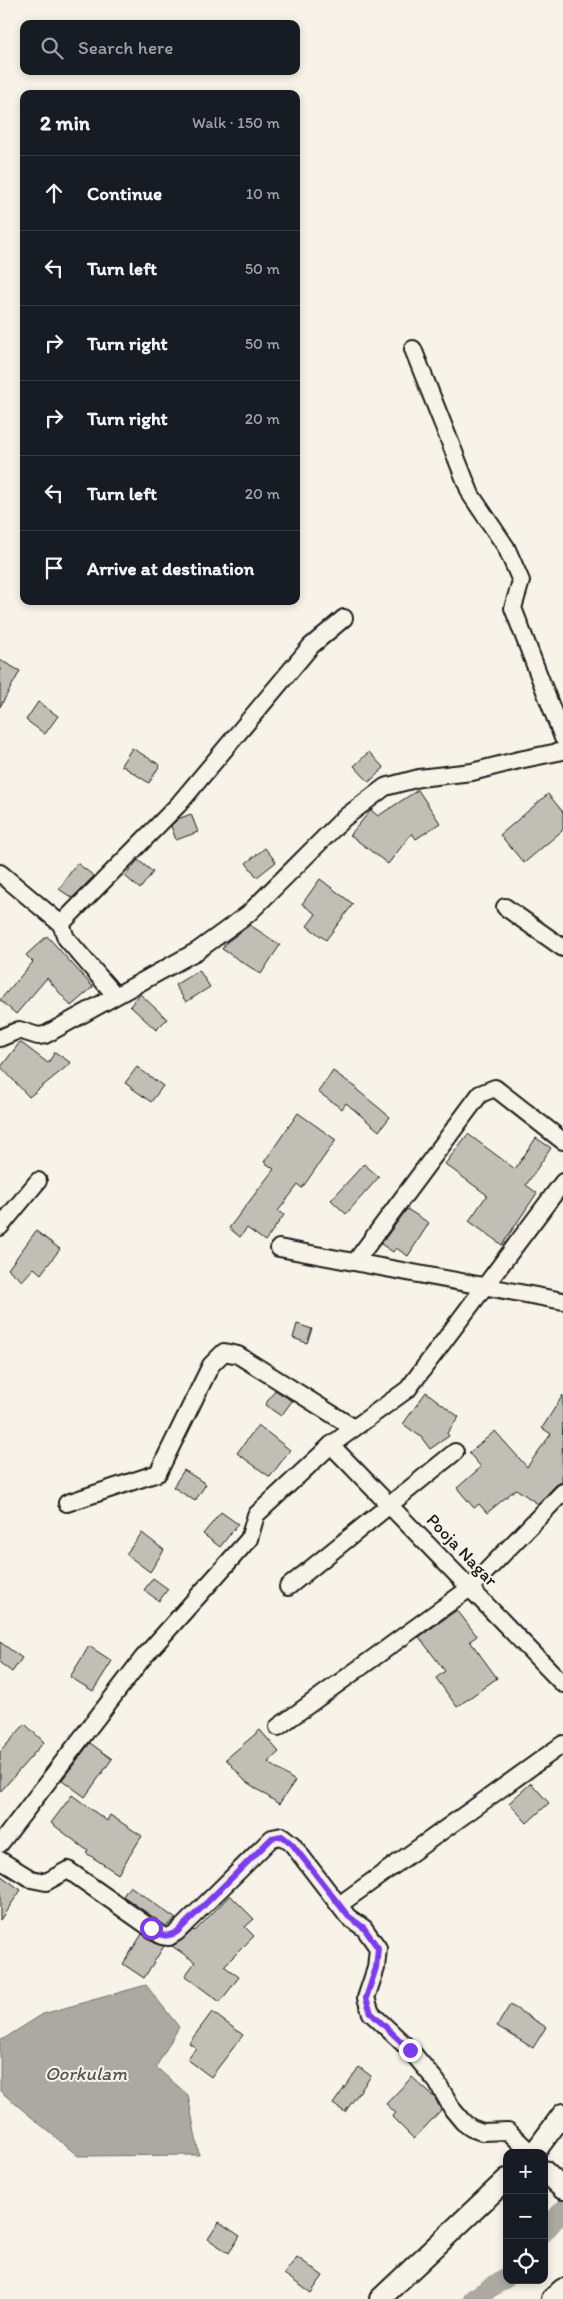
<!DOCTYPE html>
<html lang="en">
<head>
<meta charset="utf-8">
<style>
	body { margin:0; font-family:Itim,sans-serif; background:#20242c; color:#f1f3f6 }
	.controls { position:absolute; right:15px; bottom:15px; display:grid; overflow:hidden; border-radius:10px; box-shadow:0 2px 8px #0003 }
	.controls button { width:45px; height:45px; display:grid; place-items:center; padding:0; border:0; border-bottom:1px solid #363941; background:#171b24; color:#f1f3f6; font:25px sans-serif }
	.stop { position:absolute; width:15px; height:15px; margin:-11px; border:4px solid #7c3aed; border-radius:50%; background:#fff }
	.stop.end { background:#7c3aed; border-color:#fff; box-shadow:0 1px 5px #0008 }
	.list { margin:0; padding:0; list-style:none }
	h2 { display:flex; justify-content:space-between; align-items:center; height:65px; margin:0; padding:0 20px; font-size:21px }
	h2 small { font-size:16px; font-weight:400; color:#9ea1a6 }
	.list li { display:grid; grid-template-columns:32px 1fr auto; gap:15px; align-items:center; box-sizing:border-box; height:75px; padding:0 20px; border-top:1px solid #363941 }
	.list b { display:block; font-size:19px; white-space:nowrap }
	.list em { font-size:16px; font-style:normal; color:#9ea1a6 }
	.icon { flex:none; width:28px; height:28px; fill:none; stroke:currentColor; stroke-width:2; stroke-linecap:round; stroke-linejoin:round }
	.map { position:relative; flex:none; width:563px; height:2299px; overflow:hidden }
	.search { position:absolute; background:#171b24; box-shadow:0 2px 8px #0003; left:20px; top:20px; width:280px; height:55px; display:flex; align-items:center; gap:12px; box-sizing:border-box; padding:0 18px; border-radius:10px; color:#9ea1a6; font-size:19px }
	.panel { position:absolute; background:#171b24; box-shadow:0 2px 8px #0003; left:20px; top:90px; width:280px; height:515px; border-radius:10px }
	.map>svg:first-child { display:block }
	.water { fill:#aca9a2; stroke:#72716c }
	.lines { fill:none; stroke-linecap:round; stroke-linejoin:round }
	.canal { stroke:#aca9a2; stroke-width:20 }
	.building { fill:#c0beb5; stroke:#1c1c1c }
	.minor-casing { stroke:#1c1c1c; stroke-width:20 }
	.tertiary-casing { stroke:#1c1c1c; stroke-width:24 }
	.minor { stroke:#f7f3e8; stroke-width:16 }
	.tertiary { stroke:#f7f3e8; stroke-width:20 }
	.route { stroke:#7c3aed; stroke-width:6 }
	.labels { text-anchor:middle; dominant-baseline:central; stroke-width:4; stroke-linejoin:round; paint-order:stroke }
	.street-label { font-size:18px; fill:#1c1c1c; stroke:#f7f3e8 }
	.water-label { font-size:19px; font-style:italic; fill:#565452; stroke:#f7f3e8 }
</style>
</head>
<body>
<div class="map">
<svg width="563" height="2299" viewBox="0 0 563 2299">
	<rect width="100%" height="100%" fill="#f7f3e8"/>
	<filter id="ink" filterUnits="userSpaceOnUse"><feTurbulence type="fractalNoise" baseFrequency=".02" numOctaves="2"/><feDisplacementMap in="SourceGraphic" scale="10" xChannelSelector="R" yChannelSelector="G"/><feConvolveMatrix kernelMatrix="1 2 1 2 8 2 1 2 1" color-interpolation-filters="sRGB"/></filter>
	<g filter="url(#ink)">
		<polygon class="water" points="146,1985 179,2027 156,2067 188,2095 199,2155 78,2156 0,2091 0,2041 43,2014"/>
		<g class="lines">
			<g class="canal">
				<polyline points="544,2232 563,2210"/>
				<polyline points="473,2299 507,2277"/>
			</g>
		</g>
		<g class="building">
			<polygon points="0,660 20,671 0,707"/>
			<polygon points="38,702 58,716 45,734 26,720"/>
			<polygon points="132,748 160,765 149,783 121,765"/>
			<polygon points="369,752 384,768 369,782 354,766"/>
			<polygon points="418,790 440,823 416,839 412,833 388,864 350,835 371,810 378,816"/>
			<polygon points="548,794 563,812 563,830 524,863 500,835"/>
			<polygon points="191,814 198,832 176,840 171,826 178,819"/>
			<polygon points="265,848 276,862 257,877 246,863"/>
			<polygon points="138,860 153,872 140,889 125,876"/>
			<polygon points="77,863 94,876 72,898 59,889"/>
			<polygon points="320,879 353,904 326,940 307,926 316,914 302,904"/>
			<polygon points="250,925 280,945 261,974 222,949 227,942"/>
			<polygon points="47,936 93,987 71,1006 47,978 16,1014 0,1000 33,962 26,955"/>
			<polygon points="199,970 210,987 186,1002 175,985"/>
			<polygon points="140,994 167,1019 156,1030 130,1006"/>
			<polygon points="20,1042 48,1063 55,1052 71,1063 29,1097 1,1067"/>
			<polygon points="137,1067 163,1086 151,1102 125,1083"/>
			<polygon points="333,1071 357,1088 356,1089 390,1117 379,1131 346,1103 342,1109 318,1092"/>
			<polygon points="298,1113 336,1140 302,1188 298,1185 278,1211 284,1215 265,1241 247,1228 240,1237 229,1228 274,1169 264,1162"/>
			<polygon points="468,1134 515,1169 536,1138 551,1148 526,1185 537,1193 502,1245 469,1221 487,1195 445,1164"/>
			<polygon points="364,1164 379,1177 346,1214 331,1200"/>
			<polygon points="407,1209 429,1223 408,1256 396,1248 393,1252 381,1244"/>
			<polygon points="36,1231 60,1249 41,1274 34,1268 22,1281 8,1269"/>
			<polygon points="297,1324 312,1329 307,1343 293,1338"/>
			<polygon points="275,1390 292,1401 281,1416 265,1405"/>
			<polygon points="426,1392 459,1417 447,1433 449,1436 430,1449 421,1437 403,1424"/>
			<polygon points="563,1395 562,1482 556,1485 538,1504 516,1489 487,1513 479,1504 474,1508 457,1488 481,1467 469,1453 495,1431 527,1467 551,1434 542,1428"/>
			<polygon points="258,1425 290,1450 270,1477 237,1453"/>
			<polygon points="184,1470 206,1484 195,1501 173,1487"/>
			<polygon points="221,1512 238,1524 220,1547 203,1534"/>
			<polygon points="142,1533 164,1550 150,1572 126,1554"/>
			<polygon points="153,1578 168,1589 159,1601 144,1590"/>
			<polygon points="457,1610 477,1636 470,1641 497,1678 457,1707 436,1678 445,1671 419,1637"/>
			<polygon points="0,1642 22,1658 12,1672 0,1663"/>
			<polygon points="89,1646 112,1661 93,1691 70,1677"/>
			<polygon points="25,1724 44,1742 0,1792 0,1752"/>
			<polygon points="260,1730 279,1752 268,1762 295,1781 279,1804 245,1781 226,1759"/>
			<polygon points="90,1743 112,1759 85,1797 62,1780"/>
			<polygon points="531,1783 549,1803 527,1823 509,1803"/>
			<polygon points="72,1795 107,1821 110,1815 142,1836 118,1874 86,1853 88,1851 51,1823"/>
			<polygon points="0,1875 21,1890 0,1920"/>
			<polygon points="130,1886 169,1914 176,1919 166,1926 123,1896"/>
			<polygon points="230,1895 254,1919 245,1927 254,1936 224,1966 239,1977 220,2002 185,1976 195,1962 172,1946 182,1940 193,1930 195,1931"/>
			<polygon points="142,1934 156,1944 164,1946 144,1978 123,1964"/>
			<polygon points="510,2005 546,2027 533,2048 497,2026"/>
			<polygon points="212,2012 243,2035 211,2077 187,2059 196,2048 189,2043"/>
			<polygon points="359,2067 371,2076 345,2112 333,2104"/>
			<polygon points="412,2077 435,2098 441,2110 414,2139 392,2117 396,2113 386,2104"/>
			<polygon points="219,2222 240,2236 229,2253 208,2239"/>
			<polygon points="297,2257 323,2276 311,2293 284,2274"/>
		</g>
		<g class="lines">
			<defs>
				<g id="minor">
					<polyline points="413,349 471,495 506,547 521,581 513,608 563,738"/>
					<polyline points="0,873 61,924 66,938 115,995"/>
					<polyline points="505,907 563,948"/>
					<polyline points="61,924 178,805 311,646 344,618"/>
					<polyline points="0,1038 19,1030 38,1036 45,1035 197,951 248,914 344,818 385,787 419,778 472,772 519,760 563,751"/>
					<polyline points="0,1227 38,1181"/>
					<polyline points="279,1248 563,1301"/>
					<polyline points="355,1262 480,1094 495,1088 563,1141"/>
					<polyline points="331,1445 563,1684"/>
					<polyline points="67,1503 158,1473 211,1365 224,1352 238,1355 354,1428"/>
					<polyline points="288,1587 455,1452"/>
					<polyline points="278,1727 470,1588 563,1492"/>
					<polyline points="0,1844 142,1659 249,1539 256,1515 331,1445 408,1389 563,1182"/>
					<polyline points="0,1860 31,1879 46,1882 68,1870 162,1936 169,1937 177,1932 272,1838 282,1836 292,1844 348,1917 364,1928 378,1948 376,1968 366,1998 371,2013 410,2050 437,2082 453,2110 463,2122 471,2128 482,2132 508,2131 531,2153"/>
					<polyline points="339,1905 563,1744"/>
				</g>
				<g id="tertiary">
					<polyline points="534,2153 563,2114"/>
					<polyline points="544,2171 563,2189"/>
					<polyline points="380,2299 507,2179"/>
					<polyline points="552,2299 563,2289"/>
				</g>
			</defs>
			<use href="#minor" class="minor-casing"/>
			<use href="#tertiary" class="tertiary-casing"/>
			<use href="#minor" class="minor"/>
			<use href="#tertiary" class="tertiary"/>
		</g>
	</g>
	<g class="lines" filter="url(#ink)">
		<path class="route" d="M 151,1928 C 161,1936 166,1938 177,1932 L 272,1838 L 282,1836 L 292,1844 L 348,1916 L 364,1928 L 378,1948 L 376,1968 L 366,1998 L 371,2013 L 410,2050"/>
	</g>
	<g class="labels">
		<g class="street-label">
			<text transform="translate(462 1550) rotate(46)">Pooja Nagar</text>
		</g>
		<g class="water-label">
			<text x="86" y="2073">Oorkulam</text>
		</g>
	</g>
</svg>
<div class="controls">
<button>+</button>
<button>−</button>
<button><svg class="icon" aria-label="locate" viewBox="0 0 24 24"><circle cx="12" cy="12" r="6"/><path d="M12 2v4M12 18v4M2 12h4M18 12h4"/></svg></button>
</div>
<div class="stop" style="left:151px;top:1928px"></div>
<div class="stop end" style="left:410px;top:2050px"></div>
<div class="search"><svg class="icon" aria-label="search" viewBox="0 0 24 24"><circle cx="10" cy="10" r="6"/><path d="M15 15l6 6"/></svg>Search here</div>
<section class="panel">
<h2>2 min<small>Walk · 150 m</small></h2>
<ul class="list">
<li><svg class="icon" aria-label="ahead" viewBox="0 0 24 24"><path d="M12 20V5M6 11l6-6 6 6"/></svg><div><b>Continue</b></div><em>10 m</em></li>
<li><svg class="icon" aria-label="left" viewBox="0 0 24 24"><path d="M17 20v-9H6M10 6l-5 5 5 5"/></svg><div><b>Turn left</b></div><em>50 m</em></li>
<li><svg class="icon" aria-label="right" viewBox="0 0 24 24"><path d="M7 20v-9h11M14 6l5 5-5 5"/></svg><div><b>Turn right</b></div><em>50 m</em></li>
<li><svg class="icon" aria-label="right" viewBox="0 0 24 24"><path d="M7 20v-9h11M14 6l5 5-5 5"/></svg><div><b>Turn right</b></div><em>20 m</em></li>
<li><svg class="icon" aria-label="left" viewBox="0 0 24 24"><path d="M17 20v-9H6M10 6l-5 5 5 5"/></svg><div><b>Turn left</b></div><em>20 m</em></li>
<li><svg class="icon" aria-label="arrive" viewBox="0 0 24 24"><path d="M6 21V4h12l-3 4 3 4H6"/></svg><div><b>Arrive at destination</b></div></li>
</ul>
</section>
</div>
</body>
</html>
